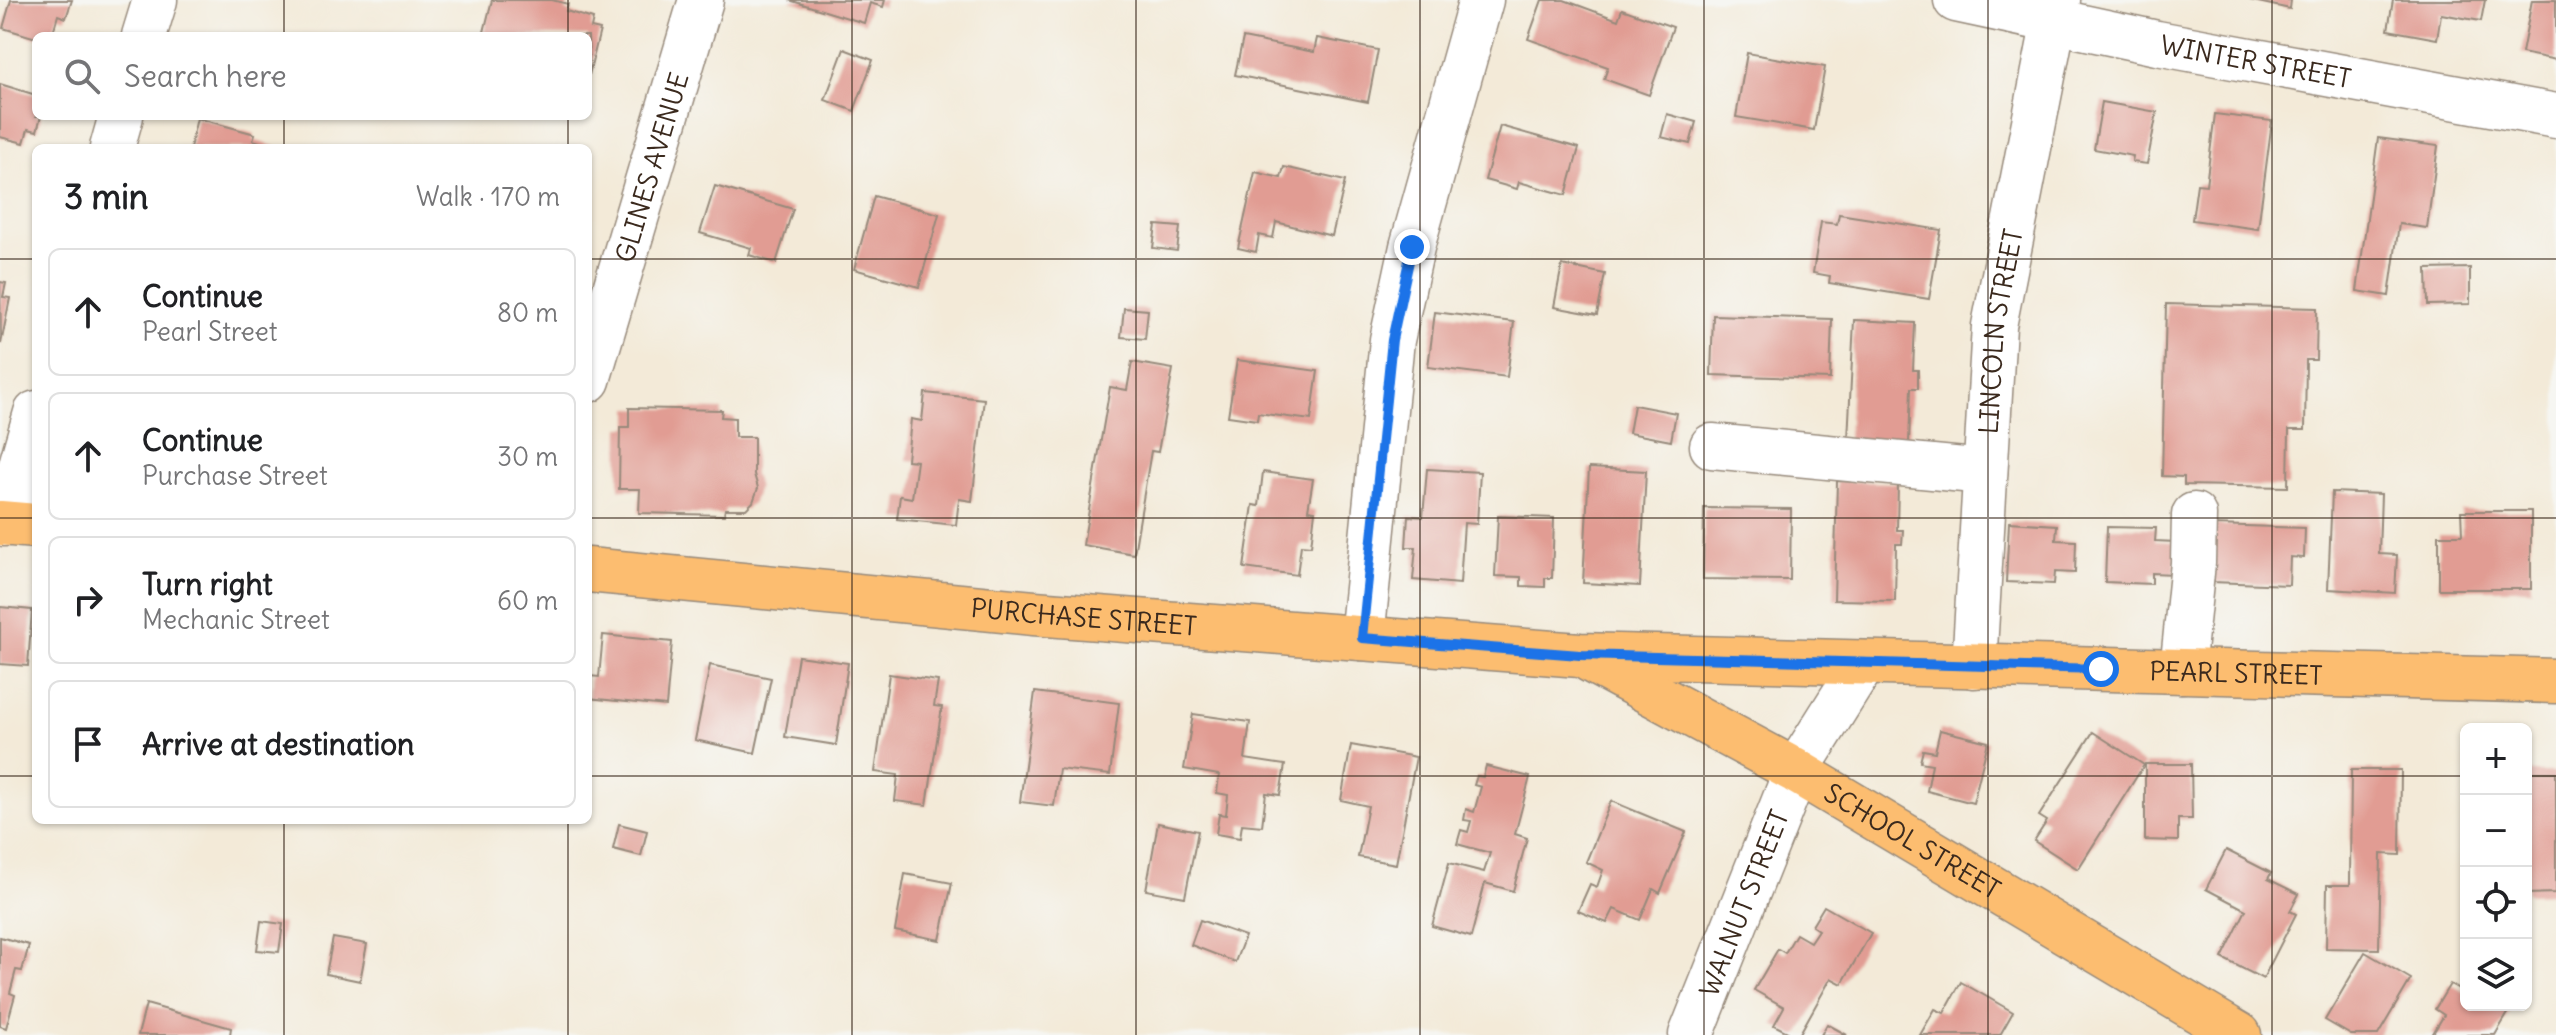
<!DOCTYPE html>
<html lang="en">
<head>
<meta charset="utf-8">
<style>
	body { margin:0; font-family:Delius,sans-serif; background:#f6f6f6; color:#202124 }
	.controls { position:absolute; right:24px; bottom:24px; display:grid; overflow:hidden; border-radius:12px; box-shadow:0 2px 6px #0004 }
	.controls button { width:72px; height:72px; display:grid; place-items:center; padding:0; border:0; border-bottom:2px solid #e0e0e0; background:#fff; color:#202124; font:40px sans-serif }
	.stop { position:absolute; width:24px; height:24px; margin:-18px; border:6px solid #1a73e8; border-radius:50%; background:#fff }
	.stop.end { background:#1a73e8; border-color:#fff; box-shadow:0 2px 8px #0008 }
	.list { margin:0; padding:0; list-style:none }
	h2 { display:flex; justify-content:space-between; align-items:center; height:104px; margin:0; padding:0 32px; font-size:34px }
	h2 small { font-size:26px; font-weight:400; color:#757577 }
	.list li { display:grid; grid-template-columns:52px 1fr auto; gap:24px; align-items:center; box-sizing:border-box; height:128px; margin:0 16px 16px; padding:0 16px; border:2px solid #e0e0e0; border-radius:12px }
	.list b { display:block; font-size:30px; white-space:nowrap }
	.list p { margin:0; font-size:26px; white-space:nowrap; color:#757577 }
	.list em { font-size:26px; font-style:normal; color:#757577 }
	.icon { flex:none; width:44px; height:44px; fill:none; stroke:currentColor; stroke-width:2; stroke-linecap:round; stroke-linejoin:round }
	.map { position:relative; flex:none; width:2556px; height:1035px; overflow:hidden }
	.search { position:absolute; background:#fff; box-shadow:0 2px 6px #0004; left:32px; top:32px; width:560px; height:88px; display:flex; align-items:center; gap:20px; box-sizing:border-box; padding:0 28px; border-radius:12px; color:#757577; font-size:30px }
	.panel { position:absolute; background:#fff; box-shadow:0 2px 6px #0004; left:32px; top:144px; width:560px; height:680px; border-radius:12px }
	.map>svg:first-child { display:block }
	.building { fill:#e19c93 }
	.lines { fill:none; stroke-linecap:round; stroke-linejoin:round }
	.minor-casing { stroke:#978a7b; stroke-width:47 }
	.major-casing { stroke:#978a7b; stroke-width:47 }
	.minor { stroke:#fff; stroke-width:44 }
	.major { stroke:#fcbd6f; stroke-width:44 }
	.route { stroke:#1a73e8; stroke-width:10 }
	.grid { fill:none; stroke:#3b2a1e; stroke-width:2; stroke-opacity:0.55 }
	.labels { text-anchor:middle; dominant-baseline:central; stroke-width:7; stroke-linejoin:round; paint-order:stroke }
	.street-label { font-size:26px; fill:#3b2a1e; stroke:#f6f6f2 }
</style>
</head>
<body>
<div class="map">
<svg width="2556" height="1035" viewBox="0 0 2556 1035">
	<rect width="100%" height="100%" fill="#f6f6f2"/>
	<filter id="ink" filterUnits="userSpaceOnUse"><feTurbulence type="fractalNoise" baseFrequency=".0125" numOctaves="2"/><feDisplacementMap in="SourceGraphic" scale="16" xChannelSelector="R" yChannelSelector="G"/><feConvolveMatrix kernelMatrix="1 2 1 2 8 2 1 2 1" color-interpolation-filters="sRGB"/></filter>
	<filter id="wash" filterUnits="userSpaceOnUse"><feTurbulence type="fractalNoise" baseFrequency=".006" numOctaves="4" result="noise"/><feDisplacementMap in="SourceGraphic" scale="32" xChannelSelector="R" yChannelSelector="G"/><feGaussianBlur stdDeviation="1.8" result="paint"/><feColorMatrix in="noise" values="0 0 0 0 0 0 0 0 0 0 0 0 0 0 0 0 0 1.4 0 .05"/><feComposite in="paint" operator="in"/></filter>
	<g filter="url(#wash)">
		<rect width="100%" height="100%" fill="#f3ead8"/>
		<g id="blocks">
			<g class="building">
				<polygon points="11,0 72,0 66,18 58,15 52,36 36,36 36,38 3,28"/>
				<polygon points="492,0 552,0 568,4 566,11 593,19 591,28 600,30 589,75 588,36 483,36"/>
				<polygon points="789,0 885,0 883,7 870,3 864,23"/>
				<polygon points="1542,0 1564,0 1618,20 1622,9 1673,27 1649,95 1604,79 1608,67 1528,39"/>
				<polygon points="2249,0 2291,0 2290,9"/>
				<polygon points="2393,0 2485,0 2481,21 2441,14 2437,39 2388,30"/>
				<polygon points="2532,0 2556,0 2556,60 2522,53"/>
				<polygon points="1243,38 1314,52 1317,38 1378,50 1368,102 1235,75"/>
				<polygon points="844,49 873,60 854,111 825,100"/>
				<polygon points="1747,53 1825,67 1814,130 1736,117"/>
				<polygon points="0,84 36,95 36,116 41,116 37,131 28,129 24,143 0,137"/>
				<polygon points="2102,102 2157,112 2147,164 2132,162 2133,156 2094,149"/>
				<polygon points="1667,114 1696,122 1690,144 1661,137"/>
				<polygon points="2215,114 2272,121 2258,229 2192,220 2197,184 2206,185"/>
				<polygon points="197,118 255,134 253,140 280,148 190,148"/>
				<polygon points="1500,126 1579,148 1566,195 1519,182 1517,189 1485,180"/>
				<polygon points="2378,138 2438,146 2427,228 2399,224 2389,296 2357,291"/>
				<polygon points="1284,167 1345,181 1332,236 1276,222 1273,238 1259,235 1256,252 1238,248 1255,172 1281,178"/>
				<polygon points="715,186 793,209 776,263 749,255 751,248 700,233"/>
				<polygon points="874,196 939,214 919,287 854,269"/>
				<polygon points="1839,214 1941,230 1929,299 1829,283 1830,276 1813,273 1821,222 1837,224"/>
				<polygon points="1156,225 1180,227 1177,251 1153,248"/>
				<polygon points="1562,265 1605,274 1597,315 1554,307"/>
				<polygon points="2470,268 2470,304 2428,305 2427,269"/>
				<polygon points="0,282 6,283 3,297 10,298 1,344"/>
				<polygon points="2166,304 2317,308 2316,360 2306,360 2305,430 2289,430 2288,487 2184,485 2184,477 2162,476"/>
				<polygon points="1124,308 1148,310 1145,339 1121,337"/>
				<polygon points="1435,312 1514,322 1507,377 1428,367"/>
				<polygon points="1713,315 1832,319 1830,379 1711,375"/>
				<polygon points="1854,320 1915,323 1913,370 1918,370 1918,388 1911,388 1909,443 1848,440"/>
				<polygon points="1237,360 1318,371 1311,420 1258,413 1257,420 1228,416"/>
				<polygon points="1132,362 1173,369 1158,452 1151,451 1134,554 1083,545 1110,387 1127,390"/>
				<polygon points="925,393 984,399 972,501 959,499 956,525 897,519 900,496 912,498 917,461 907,460 911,419 922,421"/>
				<polygon points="1634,405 1676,413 1671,441 1629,433"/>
				<polygon points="629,408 722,410 721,417 735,418 735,437 754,437 754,474 758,488 753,502 746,509 725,509 724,515 639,513 640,489 619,489 620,427 629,427"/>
				<polygon points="1589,468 1646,471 1640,586 1583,583"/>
				<polygon points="1427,469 1480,472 1477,524 1464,523 1460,584 1413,580 1416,547 1406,547 1408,516 1423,517"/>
				<polygon points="1263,472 1313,479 1308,510 1315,511 1311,546 1301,545 1297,575 1244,568 1253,505 1259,506"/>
				<polygon points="1837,481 1898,483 1897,530 1903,530 1902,544 1896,544 1895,601 1834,600"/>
				<polygon points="2332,492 2381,494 2379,554 2397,555 2395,593 2328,589"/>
				<polygon points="1704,508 1791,509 1790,580 1703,579"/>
				<polygon points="2461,511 2531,511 2531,589 2439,589 2439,535 2462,535"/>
				<polygon points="1498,516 1554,518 1552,578 1545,578 1545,587 1521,586 1521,577 1495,576"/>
				<polygon points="2009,522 2057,525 2056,540 2076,541 2075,573 2055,572 2054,584 2006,582"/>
				<polygon points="2215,525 2305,528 2304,558 2290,557 2289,585 2212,582"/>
				<polygon points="2107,527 2156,528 2155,541 2176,542 2175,574 2152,573 2152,584 2105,582"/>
				<polygon points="0,607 32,610 28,666 0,664"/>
				<polygon points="603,635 672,642 666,706 588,698 590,676 599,677"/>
				<polygon points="798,656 848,663 836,745 785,737"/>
				<polygon points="710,665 771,678 755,753 695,740"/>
				<polygon points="889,674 938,681 934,706 942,707 927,805 895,801 898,775 875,772"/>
				<polygon points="1035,692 1119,703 1110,775 1059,769 1054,806 1020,802"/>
				<polygon points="1193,714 1250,722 1245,759 1285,765 1280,795 1266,793 1262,826 1242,824 1240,838 1216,834 1219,814 1226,815 1228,795 1217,793 1219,775 1184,769"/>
				<polygon points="1940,730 1988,742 1973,803 1927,791 1932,764 1920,762 1923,750 1935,752"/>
				<polygon points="2093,732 2144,765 2078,869 2034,841 2047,821 2039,816"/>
				<polygon points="1351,745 1416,757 1396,864 1358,857 1368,806 1341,800"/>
				<polygon points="2145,764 2191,764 2192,819 2178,819 2178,841 2145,840"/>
				<polygon points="1486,766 1530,777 1515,834 1527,838 1513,891 1485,883 1471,937 1432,926 1449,863 1484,872 1490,853 1457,844 1461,830 1468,832 1471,821 1464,820 1466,809 1474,812 1481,787 1474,785 1477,776 1483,777"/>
				<polygon points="2351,770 2401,770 2400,855 2381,854 2379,949 2326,948 2327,885 2350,885"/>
				<polygon points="2526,772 2556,772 2556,893 2526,894"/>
				<polygon points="1611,801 1686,832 1660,893 1653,889 1640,920 1614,909 1607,923 1578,911 1590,884 1597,887 1603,870 1586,862"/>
				<polygon points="1158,823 1198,831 1185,897 1146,890"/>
				<polygon points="619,824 647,831 641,856 613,849"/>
				<polygon points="2226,850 2271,873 2268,879 2299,894 2290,911 2296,914 2263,979 2222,958 2246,910 2206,889"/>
				<polygon points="905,874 952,883 940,940 895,931"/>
				<polygon points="1824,906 1871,933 1842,984 1831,978 1799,1035 1793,1035 1774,1025 1784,1007 1754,990 1778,949 1785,953 1796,934 1810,942 1818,930 1812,926"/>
				<polygon points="1200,920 1245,936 1235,962 1191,945"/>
				<polygon points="261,921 283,924 279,952 257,950"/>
				<polygon points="0,937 29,945 22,971 16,970 10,993 15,995 6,1028 0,1026"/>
				<polygon points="333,938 367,944 360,981 326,974"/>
				<polygon points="2365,952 2411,979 2378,1035 2351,1035 2325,1020"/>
				<polygon points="1961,982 2013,1012 2000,1035 1920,1035 1935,1009 1944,1013"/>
				<polygon points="2450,984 2466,993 2466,1005 2513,1005 2495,1035 2432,1035 2444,1015 2435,1009"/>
				<polygon points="146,1004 231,1028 230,1035 138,1035"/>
				<polygon points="1827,1024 1847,1035 1821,1035"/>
			</g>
		</g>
	</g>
	<g filter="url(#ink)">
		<use href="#blocks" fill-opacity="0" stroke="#978a7b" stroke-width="2"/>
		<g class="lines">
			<defs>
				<g id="minor">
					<path id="s1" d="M 1956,0 L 2157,43 L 2556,116"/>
					<polyline points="144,36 155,0"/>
					<polyline points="112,148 121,116"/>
					<path id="s2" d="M 588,380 L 701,0"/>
					<polyline points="1712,446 1985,472"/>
					<polyline points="4,524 36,413"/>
					<polyline points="1362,638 1392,340 1412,247 1481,0"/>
					<path id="s3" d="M 1974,666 L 1994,326 L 2058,0"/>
					<polyline points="2182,671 2193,563 2194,515"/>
					<path id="s4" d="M 1691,1035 L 1796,771 L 1864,663"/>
				</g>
				<g id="major">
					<polyline points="0,523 36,526"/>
					<path id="s5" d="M 588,570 L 1034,613 L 1580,655 L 2556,681"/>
					<path id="s6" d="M 1590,660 L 1796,771 L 2239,1035"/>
				</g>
			</defs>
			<use href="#minor" class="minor-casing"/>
			<use href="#major" class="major-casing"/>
			<use href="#minor" class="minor"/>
			<use href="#major" class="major"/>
		</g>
	</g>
	<g class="lines" filter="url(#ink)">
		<polyline class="route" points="1412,247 1392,340 1362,638 1580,655 2101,669"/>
	</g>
	<path class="grid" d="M 284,0 L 284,36M 568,0 L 568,36M 852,0 L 852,1035M 1136,0 L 1136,1035M 1420,0 L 1420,1035M 1704,0 L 1704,1035M 1988,0 L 1988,1035M 2272,0 L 2272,1035M 284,116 L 284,148M 568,116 L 568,148M 0,259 L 36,259M 588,259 L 2556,259M 0,518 L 36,518M 588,518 L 2556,518M 0,776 L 36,776M 588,776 L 2466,776M 2526,776 L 2556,776M 284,820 L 284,1035M 568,820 L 568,1035"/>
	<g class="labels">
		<g class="street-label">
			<text stroke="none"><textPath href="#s1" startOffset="306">WINTER STREET</textPath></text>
			<text stroke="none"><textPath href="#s2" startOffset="222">GLINES AVENUE</textPath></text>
			<text stroke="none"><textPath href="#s3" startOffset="336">LINCOLN STREET</textPath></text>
			<text stroke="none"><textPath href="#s5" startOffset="498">PURCHASE STREET</textPath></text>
			<text stroke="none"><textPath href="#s5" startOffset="1652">PEARL STREET</textPath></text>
			<text stroke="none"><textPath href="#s6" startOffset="370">SCHOOL STREET</textPath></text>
			<text stroke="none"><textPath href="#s4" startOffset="142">WALNUT STREET</textPath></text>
		</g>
	</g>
</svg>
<div class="controls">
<button>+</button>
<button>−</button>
<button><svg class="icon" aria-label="locate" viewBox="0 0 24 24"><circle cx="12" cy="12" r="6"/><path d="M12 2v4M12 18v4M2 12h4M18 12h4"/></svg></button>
<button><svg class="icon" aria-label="layers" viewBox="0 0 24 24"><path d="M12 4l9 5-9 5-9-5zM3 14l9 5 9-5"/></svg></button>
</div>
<div class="stop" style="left:2101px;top:669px"></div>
<div class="stop end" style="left:1412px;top:247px"></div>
<div class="search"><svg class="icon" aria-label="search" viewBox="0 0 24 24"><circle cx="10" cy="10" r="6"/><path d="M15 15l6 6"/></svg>Search here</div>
<section class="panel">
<h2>3 min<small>Walk · 170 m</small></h2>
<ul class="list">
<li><svg class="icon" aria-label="ahead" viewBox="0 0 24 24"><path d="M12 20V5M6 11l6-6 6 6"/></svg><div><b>Continue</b><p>Pearl Street</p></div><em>80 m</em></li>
<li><svg class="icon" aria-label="ahead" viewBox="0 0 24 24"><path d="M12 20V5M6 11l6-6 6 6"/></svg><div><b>Continue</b><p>Purchase Street</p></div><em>30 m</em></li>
<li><svg class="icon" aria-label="right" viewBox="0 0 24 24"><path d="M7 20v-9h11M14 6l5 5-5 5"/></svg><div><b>Turn right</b><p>Mechanic Street</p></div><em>60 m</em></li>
<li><svg class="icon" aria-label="arrive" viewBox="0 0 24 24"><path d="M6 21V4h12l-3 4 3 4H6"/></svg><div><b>Arrive at destination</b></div></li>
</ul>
</section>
</div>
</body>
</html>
